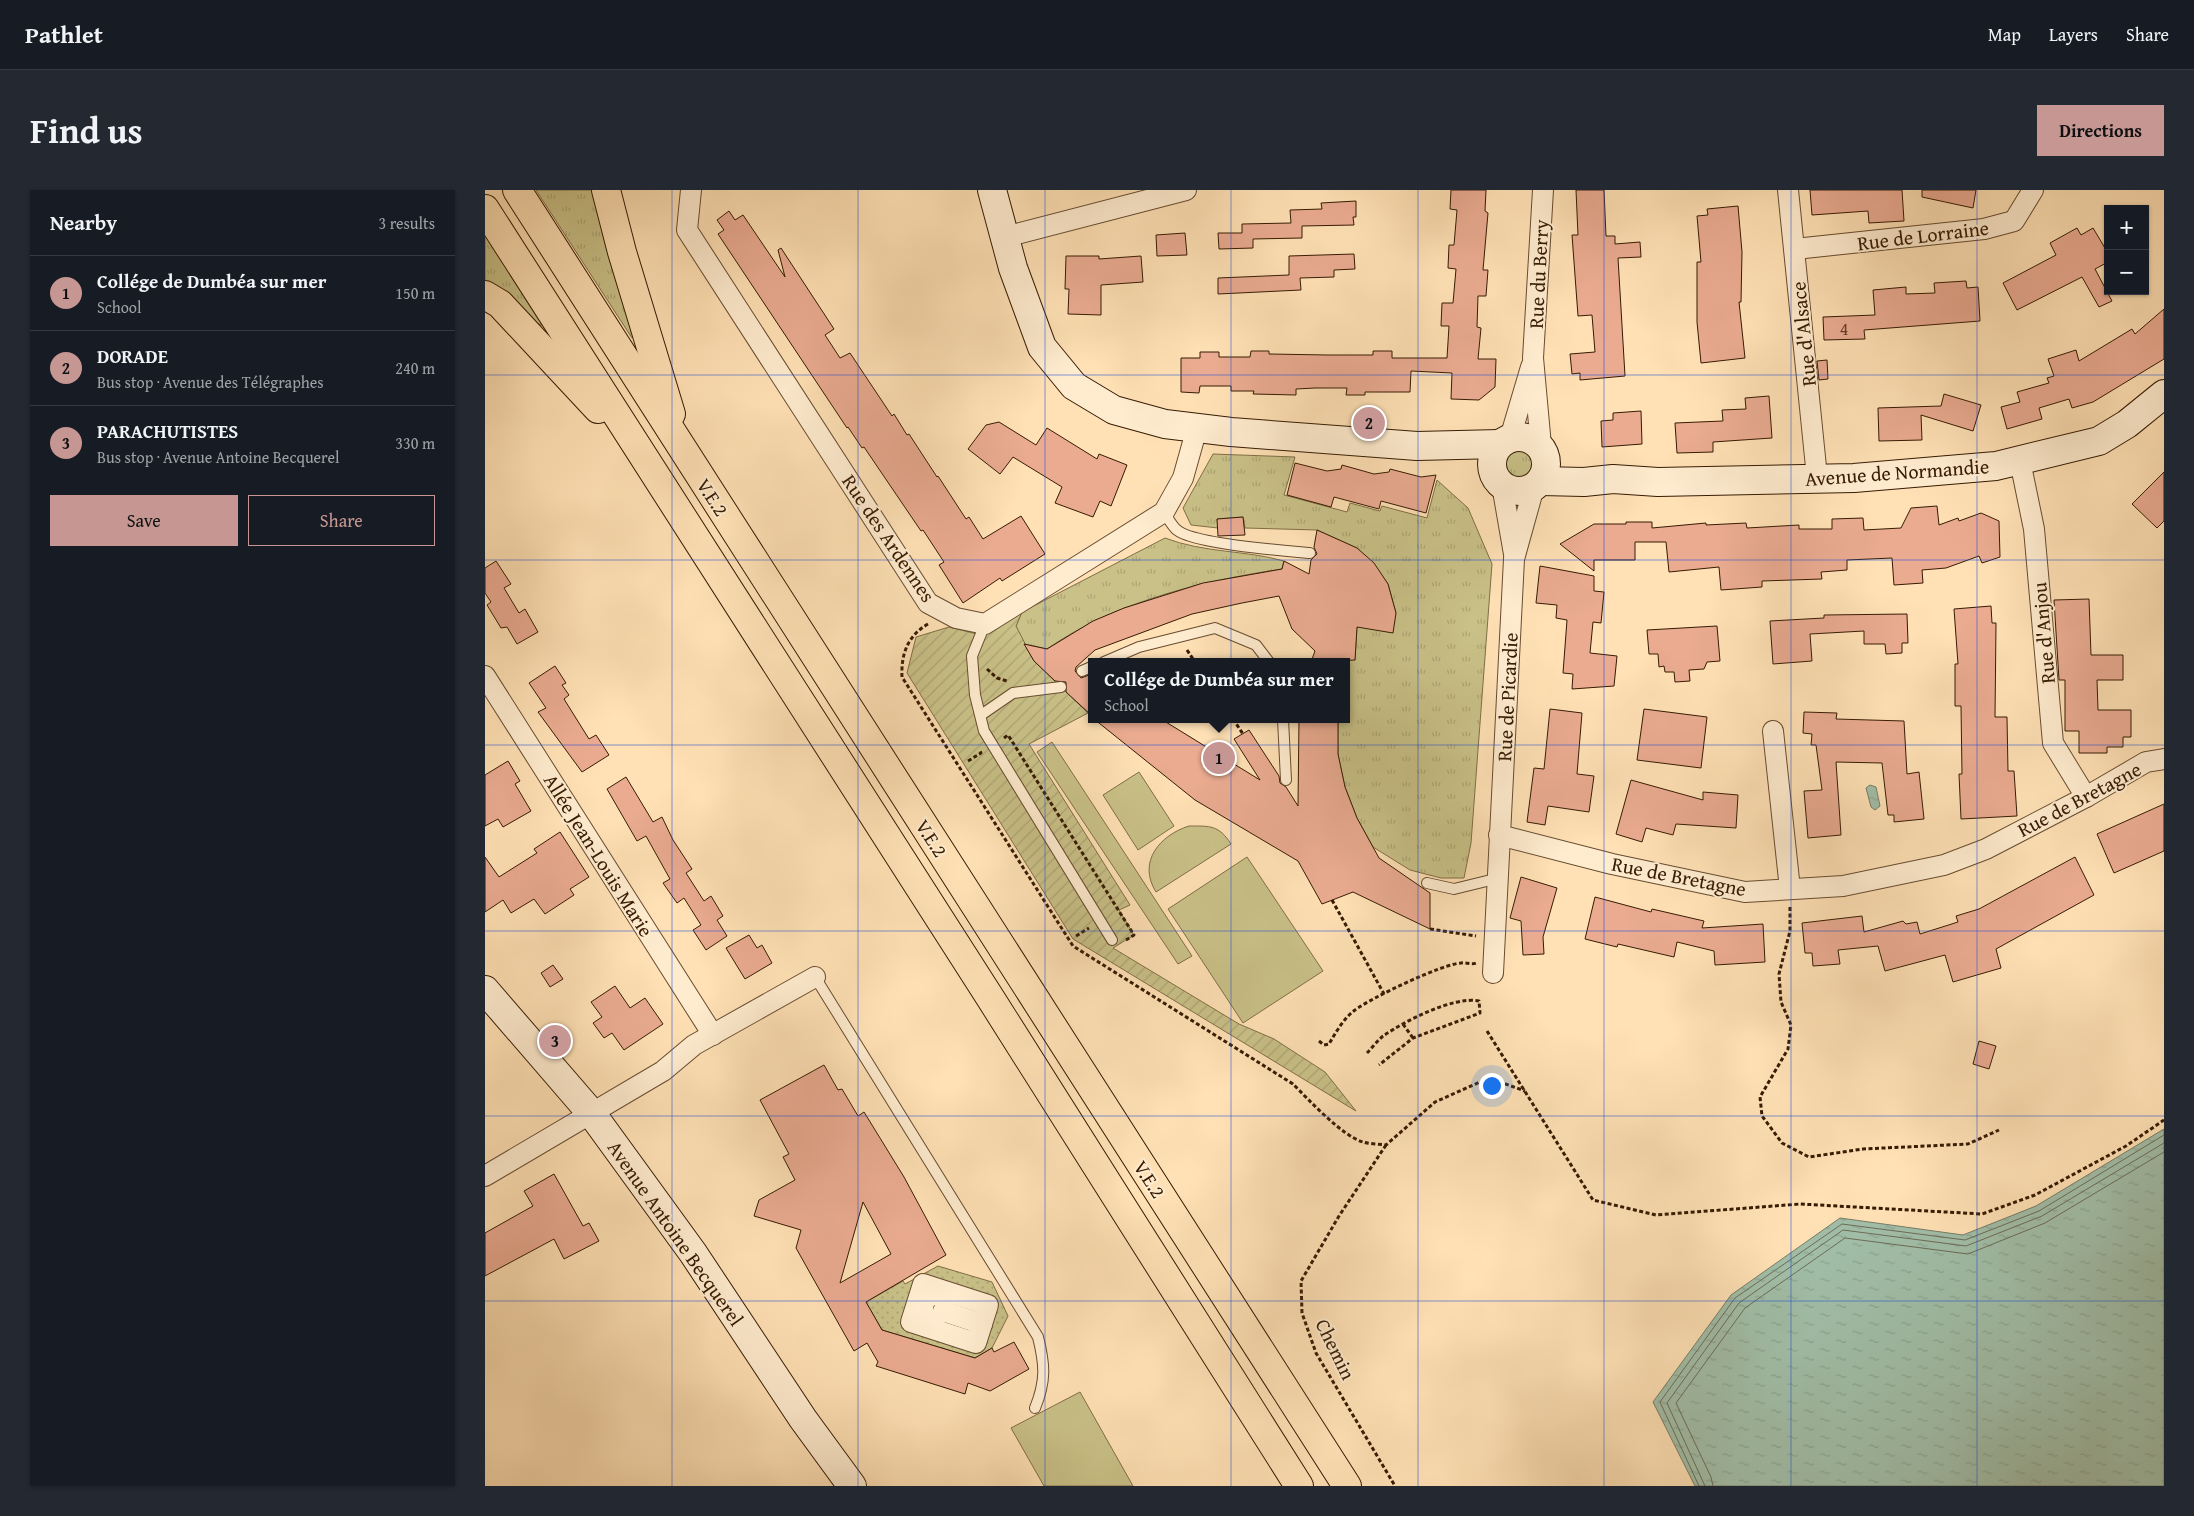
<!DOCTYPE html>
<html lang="en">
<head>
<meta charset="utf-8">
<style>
	body { margin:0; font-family:"Gentium Book Plus",serif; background:#242831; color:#f1f3f6 }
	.controls { position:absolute; right:15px; top:15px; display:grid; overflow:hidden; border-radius:0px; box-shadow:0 1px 4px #0004 }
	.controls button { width:45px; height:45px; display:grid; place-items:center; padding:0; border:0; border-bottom:1px solid #363941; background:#171b24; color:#f1f3f6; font:25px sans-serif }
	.you { position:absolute; left:1006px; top:895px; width:18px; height:18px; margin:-12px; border:4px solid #fff; border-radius:50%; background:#1a73e8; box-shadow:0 0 0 8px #1a73e833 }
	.badge { display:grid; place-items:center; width:32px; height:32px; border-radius:50%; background:#c59692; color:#111; font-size:16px; font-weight:700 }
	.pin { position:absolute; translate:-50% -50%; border:2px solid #fff; box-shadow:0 1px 5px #0006 }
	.popup { position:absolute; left:603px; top:468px; width:262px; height:65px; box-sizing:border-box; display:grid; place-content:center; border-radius:0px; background:#171b24; filter:drop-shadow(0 1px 4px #0005); font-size:16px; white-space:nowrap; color:#9ea1a6 }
	.popup b { font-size:19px; color:#f1f3f6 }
	.popup::after { content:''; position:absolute; left:50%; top:100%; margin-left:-10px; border:10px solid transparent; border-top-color:#171b24 }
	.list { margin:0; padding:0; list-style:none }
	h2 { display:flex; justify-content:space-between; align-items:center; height:65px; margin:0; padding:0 20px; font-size:21px }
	h2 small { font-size:16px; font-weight:400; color:#9ea1a6 }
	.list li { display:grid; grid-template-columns:32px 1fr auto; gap:15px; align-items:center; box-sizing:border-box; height:75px; padding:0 20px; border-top:1px solid #363941 }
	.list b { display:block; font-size:19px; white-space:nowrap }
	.list p { margin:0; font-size:16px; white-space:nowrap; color:#9ea1a6 }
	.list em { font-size:16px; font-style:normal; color:#9ea1a6 }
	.actions { display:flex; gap:10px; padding:15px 20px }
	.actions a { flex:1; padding:11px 0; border:1px solid #c59692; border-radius:0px; text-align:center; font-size:18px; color:#c59692 }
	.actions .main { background:#c59692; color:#111 }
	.map { position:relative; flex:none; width:1679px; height:1296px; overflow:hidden; border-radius:0px }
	header { display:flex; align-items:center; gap:30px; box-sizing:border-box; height:70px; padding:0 25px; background:#171b24; border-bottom:1px solid #363941 }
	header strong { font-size:24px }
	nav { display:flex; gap:28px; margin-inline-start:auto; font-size:18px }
	.intro { display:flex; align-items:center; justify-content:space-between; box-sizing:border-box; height:120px; padding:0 30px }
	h1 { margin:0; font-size:35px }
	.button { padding:12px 22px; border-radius:0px; background:#c59692; color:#111; font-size:18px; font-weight:700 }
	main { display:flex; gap:30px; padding:0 30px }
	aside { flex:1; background:#171b24; border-radius:0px; box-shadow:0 1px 4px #0004 }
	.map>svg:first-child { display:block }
	.grass { fill:url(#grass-tufts); stroke:#806e46 }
	.park { fill:url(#park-dots); stroke:#806e46 }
	.garden { fill:url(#garden-furrows); stroke:#806e46 }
	.pitch { fill:#c9c188; stroke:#806e46 }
	.water { fill:url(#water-ripples); stroke:#767d66 }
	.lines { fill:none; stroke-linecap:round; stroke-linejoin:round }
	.shore { stroke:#6c6c56; stroke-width:1 }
	.building { fill:#eaab91; stroke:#361b03; fill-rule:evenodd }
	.lane-casing { stroke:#684c30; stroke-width:12 }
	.street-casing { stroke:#684c30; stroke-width:22 }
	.secondary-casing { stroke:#361b03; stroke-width:30 }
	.highway-casing { stroke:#361b03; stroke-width:30 }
	.path { stroke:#361b03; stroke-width:3; stroke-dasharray:4 2.5; stroke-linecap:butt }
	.lane { stroke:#ffeccf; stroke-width:10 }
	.street { stroke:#ffeccf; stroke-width:20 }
	.secondary { stroke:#ffeccf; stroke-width:28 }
	.highway { stroke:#ffe1b5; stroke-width:28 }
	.grid { fill:none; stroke:#1d4ed8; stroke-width:1; stroke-opacity:0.55 }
	.labels { text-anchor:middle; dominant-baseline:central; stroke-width:4; stroke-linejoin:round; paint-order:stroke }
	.number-label { font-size:18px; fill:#633f26 }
	.street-label { font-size:20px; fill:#361b03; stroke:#ffeccf }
</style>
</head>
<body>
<header>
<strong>Pathlet</strong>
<nav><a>Map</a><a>Layers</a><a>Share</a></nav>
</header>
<div class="intro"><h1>Find us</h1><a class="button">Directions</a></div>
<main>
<aside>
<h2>Nearby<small>3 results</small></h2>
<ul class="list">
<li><span class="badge">1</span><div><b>Collége de Dumbéa sur mer</b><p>School</p></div><em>150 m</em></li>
<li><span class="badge">2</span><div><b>DORADE</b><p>Bus stop · Avenue des Télégraphes</p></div><em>240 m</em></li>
<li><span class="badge">3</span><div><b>PARACHUTISTES</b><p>Bus stop · Avenue Antoine Becquerel</p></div><em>330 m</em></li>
</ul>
<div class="actions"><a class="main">Save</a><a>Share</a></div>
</aside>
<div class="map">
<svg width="1679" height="1296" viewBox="0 0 1679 1296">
	<defs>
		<pattern id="grass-tufts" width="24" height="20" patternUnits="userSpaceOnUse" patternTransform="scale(1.25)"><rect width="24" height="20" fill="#c9c188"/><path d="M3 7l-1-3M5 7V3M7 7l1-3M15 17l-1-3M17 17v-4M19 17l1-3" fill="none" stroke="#ada574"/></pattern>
		<pattern id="park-dots" width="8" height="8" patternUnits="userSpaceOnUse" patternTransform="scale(1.25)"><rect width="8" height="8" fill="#c9c188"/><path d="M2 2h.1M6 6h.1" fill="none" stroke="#ada574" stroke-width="1.8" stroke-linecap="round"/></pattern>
		<pattern id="garden-furrows" width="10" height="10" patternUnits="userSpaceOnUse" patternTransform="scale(1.25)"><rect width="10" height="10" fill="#c9c188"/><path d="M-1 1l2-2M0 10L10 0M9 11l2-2" fill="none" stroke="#ada574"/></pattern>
		<pattern id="water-ripples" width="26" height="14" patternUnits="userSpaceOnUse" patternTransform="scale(1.25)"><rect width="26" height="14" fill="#a1bea8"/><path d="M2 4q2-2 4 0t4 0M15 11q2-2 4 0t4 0" fill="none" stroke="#8ba38f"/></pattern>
	</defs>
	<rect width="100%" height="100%" fill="#ffe1b5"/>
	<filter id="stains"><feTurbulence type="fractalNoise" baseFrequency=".004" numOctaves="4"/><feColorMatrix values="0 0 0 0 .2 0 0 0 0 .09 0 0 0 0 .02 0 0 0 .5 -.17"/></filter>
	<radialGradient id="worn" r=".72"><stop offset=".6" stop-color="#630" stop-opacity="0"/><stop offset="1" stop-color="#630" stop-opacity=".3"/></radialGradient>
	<g class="grass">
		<polygon points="51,0 112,0 151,141 147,148"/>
		<polygon points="0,43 64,137 53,134 0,94"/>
		<circle cx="1035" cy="274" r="18"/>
		<polygon points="728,264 810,267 799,305 862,322 865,313 895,321 897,316 942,328 952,290 983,318 1007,374 986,653 979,688 956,688 925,680 888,657 872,628 860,597 853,564 853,529 862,529 862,472 858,472 860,466 870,470 872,437 911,423 903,394 889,374 872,358 832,340 760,338 758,327 732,329 733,338 706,335 698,318"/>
		<path d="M 680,348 C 719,363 760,360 799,371 L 797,379 C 716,391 630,412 562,459 L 539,454 L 531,436 L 537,422 Z"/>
	</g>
	<polygon class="park" points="453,1076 507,1092 523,1126 507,1158 490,1168 397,1140 381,1112 418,1091 420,1094"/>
	<polygon class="garden" points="537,422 531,436 549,471 603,523 544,554 645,715 634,720 649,745 628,758 754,834 789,849 840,882 871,921 588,749 422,483 431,447 464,437 496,445"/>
	<g class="pitch">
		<polygon points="567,552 707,766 693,774 552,562"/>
		<polygon points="654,582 689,636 653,660 618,605"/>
		<path d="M 704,636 C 725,636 734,635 746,654 L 671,702 C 652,672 675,645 704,636 Z"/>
		<polygon points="762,667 838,781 758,833 683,719"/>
		<polygon points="595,1202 648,1296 559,1296 526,1238"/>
	</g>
	<g class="water">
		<polygon points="1385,595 1391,597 1395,616 1390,620 1386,617 1381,598"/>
		<polygon points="1679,939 1679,1296 1210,1296 1168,1212 1246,1105 1355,1028 1478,1045 1551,1016"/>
	</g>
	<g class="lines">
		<g class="shore">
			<polyline points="1214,1296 1175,1212 1250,1108 1357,1034 1480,1050 1554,1021 1679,945"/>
			<polyline points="1220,1296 1182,1213 1254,1113 1358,1040 1481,1056 1557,1026 1679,953"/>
			<polyline points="1228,1296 1226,1287 1191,1213 1260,1118 1360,1048 1483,1064 1560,1033 1679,962"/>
		</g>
	</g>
	<g class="building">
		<polygon points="966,0 1001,0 1000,21 1003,23 998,80 1003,80 1001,106 993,106 992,137 996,138 993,169 1011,169 1010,197 994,210 966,209 967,183 926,181 925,202 880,202 880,205 861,205 862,198 830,198 811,199 811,205 768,204 769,201 746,201 746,196 715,196 714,203 696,202 696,168 715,168 715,162 734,162 734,167 765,167 766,161 784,161 784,164 843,165 888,165 888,161 907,161 907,168 962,168 964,136 956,136 957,113 968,113 971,79 963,78 964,55 969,55 972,20 965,19"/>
		<polygon points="1091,0 1119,0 1121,46 1130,46 1130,54 1155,52 1156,67 1133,68 1140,186 1095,190 1095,183 1087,184 1085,164 1110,162 1107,125 1093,126 1087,45 1093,45"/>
		<polygon points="1325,0 1417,0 1419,31 1384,33 1383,21 1327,25"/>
		<polygon points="1437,0 1491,0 1488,18 1437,7"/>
		<polygon points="871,11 871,27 868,27 869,35 817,36 817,48 768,49 768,58 734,59 733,43 757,43 757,34 806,33 805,20 837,19 836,13"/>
		<polygon points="1253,16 1257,62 1256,112 1254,112 1260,168 1216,173 1212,132 1212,72 1216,72 1212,26 1223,25 1222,19"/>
		<polygon points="244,21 250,30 258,25 300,87 293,60 296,58 349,139 340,145 355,168 365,163 407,226 409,224 422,245 424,244 452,287 453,286 481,329 484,327 498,349 536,326 560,364 517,391 515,388 478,413 454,375 459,372 438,340 436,341 379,257 377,258 363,237 362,238 233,44 239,40 232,30"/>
		<polygon points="1592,38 1596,45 1608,38 1623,63 1623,72 1610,79 1627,111 1614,117 1597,87 1532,120 1518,93 1571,65 1565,53"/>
		<polygon points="700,43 702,65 672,66 671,45"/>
		<polygon points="869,64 870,79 849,80 849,87 815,88 816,100 733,104 733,88 804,85 804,66"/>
		<polygon points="581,66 614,66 614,69 656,66 658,92 616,95 616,125 583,124 584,99 580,99"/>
		<polygon points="1481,91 1482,98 1493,97 1495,131 1379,140 1380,149 1339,150 1338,127 1390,125 1388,100 1421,97 1421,104 1450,103 1449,93"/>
		<polygon points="1679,119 1679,169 1608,212 1587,218 1584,209 1554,218 1557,229 1522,239 1516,217 1535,212 1532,202 1564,193 1562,188 1569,186 1563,169 1591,160 1594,171 1647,139 1650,144"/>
		<polygon points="1342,170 1343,189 1334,190 1332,171"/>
		<polygon points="1459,204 1496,215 1488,241 1436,225 1437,250 1394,251 1393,218 1456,216"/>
		<polygon points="1284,206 1287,248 1228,252 1228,262 1192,263 1190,233 1238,231 1237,220 1261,219 1260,208"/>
		<polygon points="1156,221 1157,254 1117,257 1116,231 1128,230 1128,223"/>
		<polygon points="514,232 551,255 562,238 612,269 614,264 642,275 626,316 615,311 608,327 570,313 577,297 528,267 515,284 483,259 501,235"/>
		<polygon points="810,273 842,281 856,279 857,275 889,284 904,282 905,279 936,287 951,285 941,323 896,311 894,319 849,307 846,317 802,305"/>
		<polygon points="1679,282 1679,331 1672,338 1647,314"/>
		<polygon points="1452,316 1454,335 1473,328 1474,331 1496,323 1514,331 1515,367 1497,373 1494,366 1461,378 1437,380 1438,393 1409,395 1407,368 1362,370 1362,380 1336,382 1337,389 1277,391 1277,397 1236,400 1234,377 1184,382 1181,352 1150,352 1150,370 1109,370 1109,381 1075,354 1109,334 1141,334 1141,332 1167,332 1167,338 1221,333 1221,335 1261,333 1262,338 1314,335 1314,339 1347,339 1347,329 1378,328 1379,340 1416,338 1426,318"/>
		<polygon points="758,327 760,345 733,346 732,329"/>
		<polygon points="832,340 872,358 889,373 903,394 911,423 908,443 872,437 870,470 826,472 830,461 807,439 794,406 757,413 707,424 610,460 591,477 590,481 596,488 604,485 606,487 606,525 581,502 581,492 570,491 549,471 539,454 562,459 608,431 639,418 718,393 797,379 799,371 824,384 826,370 832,364 829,357"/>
		<polygon points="11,371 26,394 19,398 34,423 40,419 53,442 32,454 22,437 16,438 2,415 6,412 0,403 0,378"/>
		<polygon points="1055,376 1109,386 1109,401 1119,402 1116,433 1108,432 1105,463 1132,466 1129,496 1087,499 1088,484 1078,483 1082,430 1071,428 1072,415 1051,413"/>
		<polygon points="1604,409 1606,465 1638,465 1638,490 1612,490 1613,520 1646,520 1646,547 1638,547 1638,557 1622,557 1622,563 1594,563 1594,541 1580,541 1580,490 1574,490 1569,410"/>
		<polygon points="1506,416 1507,433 1511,433 1510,527 1522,527 1523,581 1529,581 1532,626 1476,629 1474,584 1477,584 1476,516 1470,516 1470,474 1473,474 1469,419"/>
		<polygon points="1422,424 1423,453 1417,453 1417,463 1401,464 1400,454 1379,454 1379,441 1325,444 1327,471 1288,474 1285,431 1339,428 1339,425"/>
		<polygon points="1232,436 1235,471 1222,472 1219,479 1204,480 1205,491 1190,492 1189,482 1180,482 1179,476 1174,477 1173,464 1164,464 1162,440"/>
		<polygon points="70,476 81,493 77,495 84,505 79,509 104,549 111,545 124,565 97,582 53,522 61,518 44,493"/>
		<polygon points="1065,519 1097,523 1092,584 1109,586 1104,622 1063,616 1060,635 1042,632 1049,578 1059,579"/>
		<polygon points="1159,519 1222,527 1216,578 1152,570"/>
		<polygon points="1319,522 1352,523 1351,529 1419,531 1422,584 1434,582 1439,629 1409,632 1409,625 1403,625 1397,573 1351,572 1356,645 1323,648 1319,601 1337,600 1331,555 1326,555 1327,544 1318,543"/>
		<polygon points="609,529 676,529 775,590 749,549 764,540 794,586 795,593 801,597 813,616 814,529 853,529 853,564 860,597 872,628 894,668 945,703 945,739 868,702 837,714 813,671 710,610"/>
		<polygon points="23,571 35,591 30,594 46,621 18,637 13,629 0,636 0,585"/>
		<polygon points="141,587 168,632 177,627 188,650 207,679 201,683 219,711 226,706 238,726 232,730 242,746 221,760 208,740 216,735 199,708 192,713 178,693 185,689 161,646 152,651 122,599"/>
		<polygon points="1146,590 1218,610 1218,602 1253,605 1251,638 1191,634 1188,645 1161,638 1157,652 1131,644"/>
		<polygon points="1679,614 1679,661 1629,683 1612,644"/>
		<polygon points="75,642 104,687 85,699 89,705 60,724 49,709 26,723 18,710 0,722 0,667 14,687 52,663 49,659"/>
		<polygon points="1590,667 1609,705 1511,759 1516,778 1468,792 1460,765 1400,781 1393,756 1353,760 1355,774 1328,776 1327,763 1320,763 1317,733 1377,726 1379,742 1418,731 1421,734 1432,732 1435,744 1473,732 1471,726 1494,719"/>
		<polygon points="1036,687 1072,698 1058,747 1059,764 1038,765 1036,731 1025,728"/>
		<polygon points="1110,707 1166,722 1167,719 1219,731 1217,738 1278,734 1280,772 1230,775 1229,761 1192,752 1189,767 1133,754 1132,757 1100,749"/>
		<polygon points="264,745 272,758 277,755 287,773 260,789 241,758"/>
		<polygon points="68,775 78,789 65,797 56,783"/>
		<polygon points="130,796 145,818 160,808 178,834 139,860 127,843 119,848 108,833 117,827 106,812"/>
		<polygon points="1494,851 1511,856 1504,879 1488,874"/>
		<path d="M 339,875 L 353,900 L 357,899 L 373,926 L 379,922 L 419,987 L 461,1065 L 381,1112 L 397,1140 L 490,1168 L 507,1158 L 509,1162 L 529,1152 L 544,1179 L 505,1201 L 483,1193 L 480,1204 L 391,1176 L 393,1172 L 382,1153 L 369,1161 L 311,1058 L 316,1040 L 269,1026 L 274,1010 L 310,990 L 298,967 L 304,964 L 275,910 ZM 378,1012 L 406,1064 L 355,1093 Z"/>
		<polygon points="69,984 98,1036 104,1033 114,1051 79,1069 69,1049 0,1086 0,1043 48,1016 39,1001"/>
	</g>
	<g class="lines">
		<defs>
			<g id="lane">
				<path d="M 679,322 C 683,328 687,336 692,340 C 708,354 801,361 825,363"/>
				<polyline points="500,434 487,466 490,505 499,541 627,750"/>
				<polyline points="619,472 654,457 730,438 771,455 784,472"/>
				<polyline points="597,481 606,477"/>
				<polyline points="496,525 528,503 576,497"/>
				<polyline points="798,529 801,590"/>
				<polyline points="942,693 969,699 1014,688"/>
				<path d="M 330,787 L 553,1147 C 560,1175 561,1191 550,1218"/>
			</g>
			<g id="street">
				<polyline points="206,0 202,40 443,413 471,428 500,434 679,322 698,288 712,238"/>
				<polyline points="1303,0 1332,287"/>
				<polyline points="520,47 701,0"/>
				<polyline points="1310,59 1499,39 1529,31 1548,0"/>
				<polyline points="1025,248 1046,177"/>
				<polyline points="1056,256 1048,168 1058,0"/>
				<polyline points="1535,271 1549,339 1568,553 1601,607"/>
				<polyline points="1017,295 1029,364"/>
				<polyline points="0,486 228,845"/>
				<polyline points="1288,541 1305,699"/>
				<polyline points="1014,645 1127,674 1260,702 1358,696 1459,675 1501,659 1601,607 1661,572 1679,569"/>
				<polyline points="1008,783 1029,369 1049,297"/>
				<polyline points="0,986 178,881 209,855 330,787"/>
				<polygon points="438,1094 503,1115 491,1153 426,1132"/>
				<circle cx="451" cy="1118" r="7"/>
				<polyline points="458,1121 497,1134"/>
			</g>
			<g id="secondary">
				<polyline points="507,0 528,78 557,157 589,196 629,220 680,234 746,242 932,256 1015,254"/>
				<circle cx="1034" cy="274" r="27"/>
				<polyline points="1056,291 1099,292 1128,289 1173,292 1369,288 1511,276 1614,251 1642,234 1679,204"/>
				<polyline points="0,800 107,924 208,1063 318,1229 367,1296"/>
			</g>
			<g id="highway">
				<polyline points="32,0 862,1296"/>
				<polyline points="121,0 137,62 186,224"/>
				<polyline points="0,19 506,809 814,1296"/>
				<polyline points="0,105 15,114 113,219"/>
			</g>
		</defs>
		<use href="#lane" class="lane-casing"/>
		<use href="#street" class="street-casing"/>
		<use href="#secondary" class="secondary-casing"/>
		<use href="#highway" class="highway-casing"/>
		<g class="path">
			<path d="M 443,434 C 422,446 416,465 417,487 L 588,756 L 808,894 C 824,910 857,946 878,952 C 885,954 894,954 901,955 L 950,912 L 1004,888 L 1040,901"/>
			<polyline points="702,460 710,472"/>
			<polyline points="502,479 512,488 522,491"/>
			<polyline points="748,529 758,544"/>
			<polyline points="519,548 523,545 649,745 641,750"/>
			<polyline points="483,571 496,563 495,561"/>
			<polyline points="847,710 899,804"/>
			<polyline points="1305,717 1305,741 1294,784 1296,812 1306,835 1303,859 1275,907 1277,926 1297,953 1324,967 1378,959 1483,954 1514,940"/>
			<polyline points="945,739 991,746"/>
			<polyline points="591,746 604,738"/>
			<polyline points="918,834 928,848"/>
			<polyline points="1002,841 1108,1010 1171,1025 1315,1014 1497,1024 1550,1005 1641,956 1679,930"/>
			<path d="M 834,851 L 839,855 L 844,854 C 851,842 859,828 870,820 C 886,808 957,774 976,773 C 981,772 986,775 991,773"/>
			<path d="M 882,863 C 887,858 892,851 898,846 C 920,831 968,806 994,811 L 995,823 L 928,848 L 894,875"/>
			<polyline points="901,955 854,1026 816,1091 817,1123 831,1163 910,1296"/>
		</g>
		<use href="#lane" class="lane"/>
		<use href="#street" class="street"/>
		<use href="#secondary" class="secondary"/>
		<use href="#highway" class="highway"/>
	</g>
	<path class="grid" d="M 187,0 L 187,1296M 373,0 L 373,1296M 560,0 L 560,1296M 746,0 L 746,1296M 933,0 L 933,1296M 1119,0 L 1119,1296M 1306,0 L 1306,1296M 1492,0 L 1492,1296M 0,185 L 1679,185M 0,370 L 1679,370M 0,555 L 1679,555M 0,741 L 1679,741M 0,926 L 1679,926M 0,1111 L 1679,1111"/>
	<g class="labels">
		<g class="number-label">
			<text x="1359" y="138">4</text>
		</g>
		<g class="street-label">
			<text transform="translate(1438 45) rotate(-7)">Rue de Lorraine</text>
			<text transform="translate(1053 84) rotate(-87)">Rue du Berry</text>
			<text transform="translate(1318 144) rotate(-96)">Rue d'Alsace</text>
			<text transform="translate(1412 282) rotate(-4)">Avenue de Normandie</text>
			<text transform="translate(228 307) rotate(57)">V.E.2</text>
			<text transform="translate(404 348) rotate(56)">Rue des Ardennes</text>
			<text transform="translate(1558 443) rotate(-95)">Rue d'Anjou</text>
			<text transform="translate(1022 507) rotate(-87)">Rue de Picardie</text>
			<text transform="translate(1594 609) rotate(-28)">Rue de Bretagne</text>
			<text transform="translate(447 648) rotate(57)">V.E.2</text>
			<text transform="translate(114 665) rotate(58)">Allée Jean-Louis Marie</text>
			<text transform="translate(1194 686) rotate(11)">Rue de Bretagne</text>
			<text transform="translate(665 989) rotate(57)">V.E.2</text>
			<text transform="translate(191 1043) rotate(55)">Avenue Antoine Becquerel</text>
			<text transform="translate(851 1159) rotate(64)">Chemin</text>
		</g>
	</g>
	<rect width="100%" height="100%" filter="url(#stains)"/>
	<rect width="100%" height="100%" fill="url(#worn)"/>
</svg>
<div class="controls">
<button>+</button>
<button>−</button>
</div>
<div class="you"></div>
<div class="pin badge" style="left:734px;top:568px">1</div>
<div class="popup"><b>Collége de Dumbéa sur mer</b>School</div>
<div class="pin badge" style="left:884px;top:233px">2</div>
<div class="pin badge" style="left:70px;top:851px">3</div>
</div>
</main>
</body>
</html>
